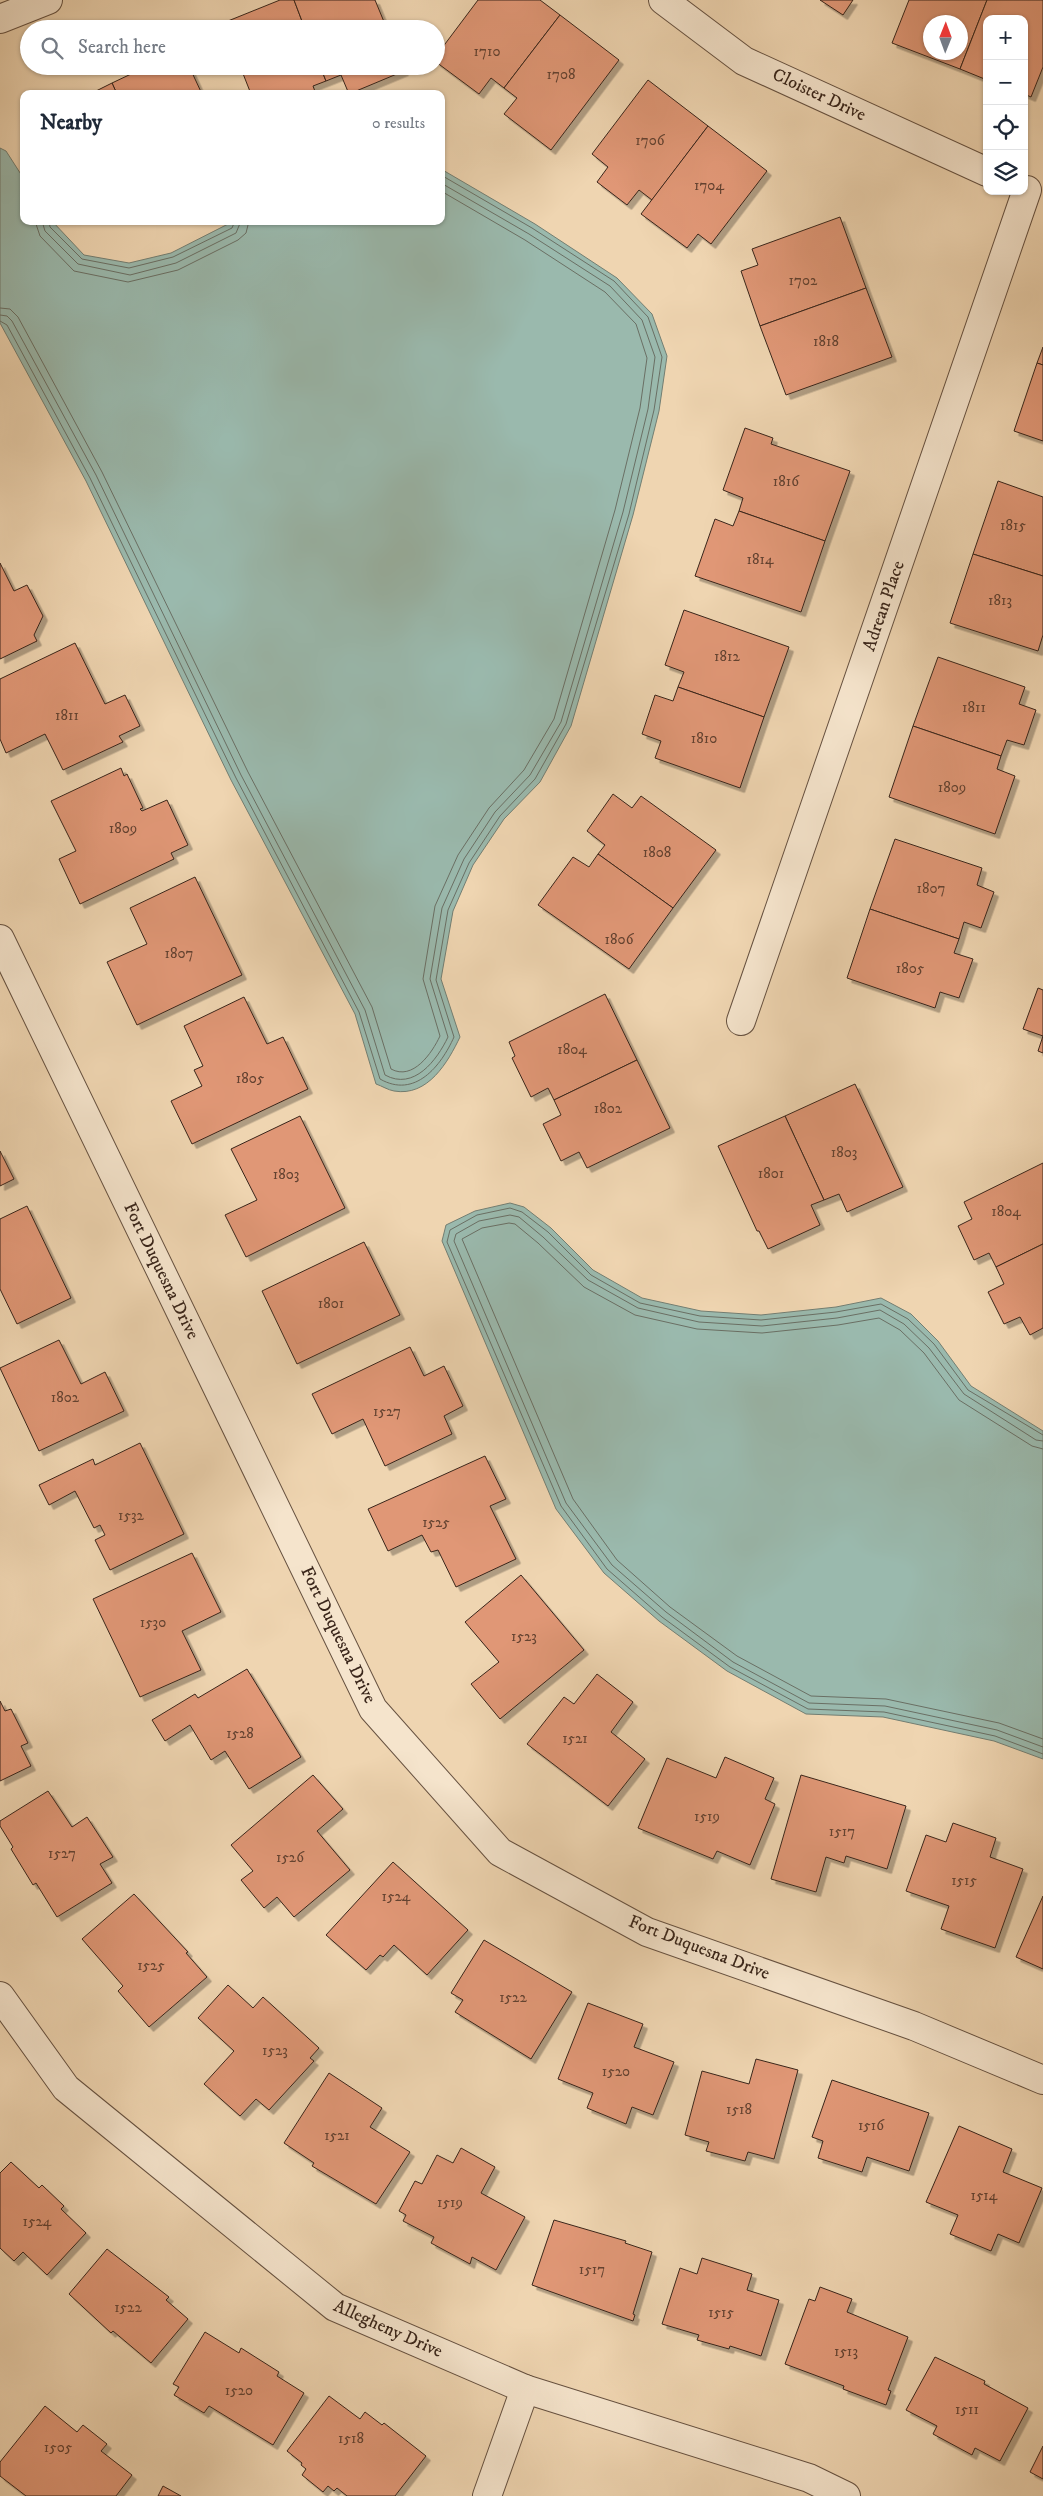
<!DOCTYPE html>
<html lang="en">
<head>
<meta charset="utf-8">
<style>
	body { margin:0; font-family:"IM FELL DW Pica",serif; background:#f6f6f7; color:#1f2937 }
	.controls { position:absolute; right:15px; top:15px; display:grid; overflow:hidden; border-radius:10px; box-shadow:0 1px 4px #0004 }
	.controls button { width:45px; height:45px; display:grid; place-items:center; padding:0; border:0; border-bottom:1px solid #e0e1e3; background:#fff; color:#1f2937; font:25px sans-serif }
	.compass { position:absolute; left:923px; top:15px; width:45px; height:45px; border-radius:50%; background:#fff; box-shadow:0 1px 4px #0004; rotate:1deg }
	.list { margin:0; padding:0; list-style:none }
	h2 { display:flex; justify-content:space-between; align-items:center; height:65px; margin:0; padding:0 20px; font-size:21px }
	h2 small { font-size:16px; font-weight:400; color:#747a83 }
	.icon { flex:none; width:28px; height:28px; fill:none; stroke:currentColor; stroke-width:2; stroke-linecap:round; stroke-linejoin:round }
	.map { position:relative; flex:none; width:1043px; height:2496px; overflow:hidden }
	.search { position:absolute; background:#fff; box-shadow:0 1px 4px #0004; left:20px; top:20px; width:425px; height:55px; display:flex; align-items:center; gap:12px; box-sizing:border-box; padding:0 18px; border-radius:28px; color:#747a83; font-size:19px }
	.panel { position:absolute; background:#fff; box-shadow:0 1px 4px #0004; left:20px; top:90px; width:425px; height:135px; border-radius:10px }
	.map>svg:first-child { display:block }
	.water { fill:#9ab9ad; stroke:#737e72 }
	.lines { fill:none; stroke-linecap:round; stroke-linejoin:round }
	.shore { stroke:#6a6f64; stroke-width:1 }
	.building { fill:#e09776; stroke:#39251a; fill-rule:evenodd; filter:url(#shadow) }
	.minor-casing { stroke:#665140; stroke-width:30 }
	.minor { stroke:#f5e4cc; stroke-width:28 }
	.labels { text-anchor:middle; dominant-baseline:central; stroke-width:4; stroke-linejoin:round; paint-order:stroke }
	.number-label { font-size:15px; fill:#634231 }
	.street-label { font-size:18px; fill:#39251a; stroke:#f5e4cc }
</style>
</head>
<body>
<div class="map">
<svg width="1043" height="2496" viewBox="0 0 1043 2496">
	<defs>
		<filter id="shadow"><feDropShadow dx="4.5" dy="4.5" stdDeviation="0" flood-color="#0004"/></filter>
	</defs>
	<rect width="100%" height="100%" fill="#efd5b1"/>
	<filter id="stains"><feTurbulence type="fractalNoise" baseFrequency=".004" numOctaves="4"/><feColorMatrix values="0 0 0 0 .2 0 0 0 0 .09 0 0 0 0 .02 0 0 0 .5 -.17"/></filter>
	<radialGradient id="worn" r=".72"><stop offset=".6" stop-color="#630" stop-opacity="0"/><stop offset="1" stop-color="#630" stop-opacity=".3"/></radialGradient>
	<g class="water">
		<path d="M 0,148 L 6,151 L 24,179 L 24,221 L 52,221 L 84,255 L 129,263 L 171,253 L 234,221 L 441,221 L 441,169 L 535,224 L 617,278 L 652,314 L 667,356 L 659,411 L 633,515 L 571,726 L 540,782 L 504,819 L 473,865 L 453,911 L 441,979 L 460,1037 C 448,1062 428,1097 394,1091 C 388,1090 382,1086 376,1084 L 355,1014 L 231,780 L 86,481 L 0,323 Z"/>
		<polygon points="510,1203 524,1207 551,1228 593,1270 642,1298 701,1311 761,1315 836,1307 881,1298 911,1314 938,1341 971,1386 1043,1431 1043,1759 994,1741 883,1717 806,1714 727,1671 659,1621 604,1573 556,1509 442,1241 446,1225 475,1211"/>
	</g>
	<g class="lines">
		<g class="shore">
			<polyline points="35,221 40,236 74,271 128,282 178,270 238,240 246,233 249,221"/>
			<polyline points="42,221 45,231 78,264 130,275 176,263 236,233 241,221"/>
			<polyline points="49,221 50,227 82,259 129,268 173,257 232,228 235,221"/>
			<path d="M 0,308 L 10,309 L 18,317 L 102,472 L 248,772 L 372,1007 L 391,1069 C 413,1081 432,1053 440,1036 L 423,979 L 435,906 L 458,855 L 489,808 L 524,770 L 554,719 L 615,510 L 640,408 L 647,358 L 636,324 L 605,292 L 525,240 L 441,191"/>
			<path d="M 0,315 L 7,316 L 12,321 L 96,475 L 241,775 L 365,1010 L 385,1075 C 414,1091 437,1060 448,1037 L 430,979 L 442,908 L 464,859 L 495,812 L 530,775 L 561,722 L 623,512 L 648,409 L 655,357 L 642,320 L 610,286 L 529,234 L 441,183"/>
			<path d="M 0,321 L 7,325 L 90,478 L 236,778 L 359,1012 L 380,1079 C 415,1099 441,1066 454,1037 L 436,980 L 448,910 L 469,863 L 500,816 L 535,779 L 566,724 L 629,514 L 654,410 L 662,357 L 648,317 L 614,281 L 532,228 L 441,175"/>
			<polyline points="1043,1435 968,1390 934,1344 908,1319 881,1304 836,1312 761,1320 700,1316 640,1303 591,1275 548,1232 522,1212 510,1208 477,1215 450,1230 447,1242 561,1506 607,1569 662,1617 730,1667 808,1709 884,1712 995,1736 1043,1754"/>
			<polyline points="1043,1441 1036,1440 964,1394 929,1348 904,1324 880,1310 837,1318 762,1326 699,1322 638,1308 588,1280 543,1237 519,1217 510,1215 479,1221 456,1234 454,1241 566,1503 612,1565 666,1612 733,1662 809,1703 885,1706 997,1730 1043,1747"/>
			<polyline points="1043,1449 1032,1446 959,1400 924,1353 900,1330 879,1318 838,1325 762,1333 697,1329 635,1315 584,1287 538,1243 515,1224 509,1223 482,1228 462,1239 573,1499 617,1560 670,1607 737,1656 811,1696 886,1699 999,1723 1043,1739"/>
		</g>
	</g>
	<g class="building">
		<polygon points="280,0 294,0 305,29 225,29 223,23"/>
		<polygon points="294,0 375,0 387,29 305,29"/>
		<polygon points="478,0 540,0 560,15 504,88 491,78 479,94 436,62 436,57 445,44"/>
		<polygon points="820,0 853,0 843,15"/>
		<path d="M 909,0 L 987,0 L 960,69 L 892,43 ZM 930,22 L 960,22 L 960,52 L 930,52 Z"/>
		<polygon points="987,0 1043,0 1043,67 1031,97 1024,94 1024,19 987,19 987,80 960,69"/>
		<polygon points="560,15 619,60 551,150 504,114 517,98 504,88"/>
		<polygon points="148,66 189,66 202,94 117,94 112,83"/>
		<polygon points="240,66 320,66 326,81 313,86 316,94 251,94"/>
		<polygon points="320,66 402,66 404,71 349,94 341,75 326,81"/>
		<polygon points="648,80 708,126 652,200 639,190 627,205 597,182 608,167 592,154"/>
		<polygon points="112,83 117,94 90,94"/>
		<polygon points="708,126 767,171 711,244 698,234 687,248 641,214"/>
		<polygon points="840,217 866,288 760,326 741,271 758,265 752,249"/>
		<polygon points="866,288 892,357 786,395 760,326"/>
		<polygon points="1043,347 1043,365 1037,363"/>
		<polygon points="1037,363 1043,365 1043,441 1014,431"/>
		<polygon points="745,428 773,438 771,444 850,471 825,541 739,511 743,498 723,490"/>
		<polygon points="998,481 1043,497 1043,576 973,554"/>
		<polygon points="739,511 825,541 801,612 695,576 715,519 733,526"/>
		<polygon points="973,554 1043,576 1043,635 1038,651 950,623"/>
		<polygon points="0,563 14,591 27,585 43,616 34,635 37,641 0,659"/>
		<polygon points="684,610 789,647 764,717 678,687 684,672 665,665"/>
		<polygon points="75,643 105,704 125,695 140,726 119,736 123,742 63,770 45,734 6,753 0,739 0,679"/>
		<polygon points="938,657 1025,687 1019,704 1036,710 1024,745 1007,740 1001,756 913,726"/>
		<polygon points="678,687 764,717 740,788 655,758 661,741 642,734 655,695 673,701"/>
		<polygon points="913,726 1001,756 997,769 1015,776 995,834 889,797"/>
		<polygon points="121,768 124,776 127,774 143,808 140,809 142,811 167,800 188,845 171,853 174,859 80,904 59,859 76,851 51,801"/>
		<polygon points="613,794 632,808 641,796 716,850 673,908 598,854 605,845 587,831"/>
		<polygon points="895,839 982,868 977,885 994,892 981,928 964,922 959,939 870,909"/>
		<polygon points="598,854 673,908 629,969 538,905 573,857 589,867"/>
		<polygon points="195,877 242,975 137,1025 107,962 147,944 130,908"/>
		<polygon points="870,909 959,939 954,953 973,959 959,998 940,992 935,1008 847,978"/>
		<polygon points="1038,988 1043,990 1043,1036 1023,1029"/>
		<polygon points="605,994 637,1060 554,1100 548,1088 531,1097 512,1058 515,1056 509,1042"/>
		<polygon points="244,997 267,1044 283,1037 308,1089 192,1144 171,1101 202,1086 194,1070 203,1066 184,1026"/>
		<polygon points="1043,1036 1043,1053 1038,1051"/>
		<polygon points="637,1060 670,1128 587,1168 579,1152 561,1161 543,1124 561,1115 554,1100"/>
		<polygon points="855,1084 903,1187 847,1212 839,1194 824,1200 785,1116"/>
		<polygon points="300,1116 345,1208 246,1257 225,1215 257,1200 231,1149"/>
		<polygon points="785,1116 824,1200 811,1205 820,1225 768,1249 759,1231 757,1231 718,1146"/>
		<polygon points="0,1151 14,1179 0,1186"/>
		<polygon points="1043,1163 1043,1244 996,1267 989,1253 974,1260 958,1226 972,1219 964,1202"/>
		<polygon points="27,1206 71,1298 17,1324 0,1289 0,1219"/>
		<polygon points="364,1242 400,1315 297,1364 262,1291"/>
		<polygon points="1043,1244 1043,1328 1030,1335 1020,1317 1004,1324 988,1292 1004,1284 996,1267"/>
		<polygon points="59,1340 81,1384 105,1372 124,1411 39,1451 0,1368"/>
		<polygon points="410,1347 424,1376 444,1366 463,1406 444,1416 452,1434 385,1466 363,1419 332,1434 312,1394"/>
		<polygon points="140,1443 184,1534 110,1570 95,1540 105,1535 100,1525 94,1528 75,1491 49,1505 39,1485 93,1459 95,1465"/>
		<polygon points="485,1456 506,1499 490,1506 516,1559 456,1587 438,1550 431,1552 422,1535 388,1551 368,1509"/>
		<polygon points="192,1553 221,1612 182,1631 201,1670 140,1697 93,1599"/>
		<polygon points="521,1575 584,1650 500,1719 471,1684 499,1662 465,1622"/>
		<polygon points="247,1669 301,1757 249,1789 225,1751 211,1760 190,1725 165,1741 152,1720 195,1694 198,1698"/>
		<polygon points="597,1674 633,1702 611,1732 645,1759 608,1806 527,1744 564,1697 574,1704"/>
		<polygon points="0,1701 5,1711 11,1709 28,1743 21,1746 31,1766 0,1781"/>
		<polygon points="725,1757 774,1778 765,1799 775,1804 750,1865 717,1851 713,1859 638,1828 667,1758 716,1778"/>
		<polygon points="313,1775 343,1809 317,1831 350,1870 294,1917 277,1897 264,1908 241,1880 253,1871 231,1845"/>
		<polygon points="801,1775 906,1806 887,1869 846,1856 844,1863 826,1857 816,1892 771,1879"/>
		<polygon points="48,1791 72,1827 87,1817 113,1857 100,1864 112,1883 57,1917 36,1883 33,1885 11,1849 13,1847 0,1826 0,1821"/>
		<polygon points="953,1823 996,1838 990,1857 1023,1869 995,1948 941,1929 949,1906 906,1891 926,1835 946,1842"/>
		<polygon points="393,1862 468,1930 427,1975 394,1945 383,1957 380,1955 366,1970 326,1935"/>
		<polygon points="134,1894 188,1952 186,1953 207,1977 149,2027 118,1991 123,1986 82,1939"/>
		<polygon points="1043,1896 1043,1969 1016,1957"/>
		<polygon points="484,1940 572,1992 531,2059 455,2012 463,2000 451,1993"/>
		<polygon points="228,1985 253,2008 263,1997 319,2048 310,2058 314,2061 269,2110 256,2099 240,2116 204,2084 234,2051 198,2018"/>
		<polygon points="588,2003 643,2024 634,2047 674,2062 653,2115 632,2107 626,2124 587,2108 593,2093 558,2079"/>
		<polygon points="756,2059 798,2070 774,2159 748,2152 745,2161 706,2151 709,2142 685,2135 702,2071 749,2084"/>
		<polygon points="329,2073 382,2108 370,2127 410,2152 376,2204 312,2166 314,2163 284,2143"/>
		<polygon points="832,2080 929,2113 909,2171 867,2157 862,2172 818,2158 823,2141 812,2137"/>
		<polygon points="959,2126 1012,2149 1003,2172 1042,2188 1019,2243 998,2234 991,2251 950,2234 958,2215 926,2202"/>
		<polygon points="461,2148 495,2167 481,2193 525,2217 496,2270 472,2257 470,2264 431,2243 434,2237 403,2221 406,2215 399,2211 415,2181 422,2184 437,2155 453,2163"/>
		<polygon points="11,2162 39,2188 42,2185 64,2206 61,2209 86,2233 47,2275 23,2252 14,2261 0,2248 0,2173"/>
		<polygon points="554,2220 626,2241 625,2243 652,2252 633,2314 635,2315 633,2321 532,2285"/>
		<polygon points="107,2249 169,2297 166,2300 188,2319 151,2363 113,2331 111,2333 69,2294"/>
		<polygon points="702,2258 752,2274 747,2290 779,2300 761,2356 730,2346 729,2349 697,2340 699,2335 662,2324 680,2268 697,2274"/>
		<polygon points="820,2287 852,2299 847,2312 908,2337 888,2390 891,2391 886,2405 843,2389 844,2386 785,2364 809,2299 815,2301"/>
		<polygon points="205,2332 239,2353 241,2348 279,2372 277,2376 304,2393 273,2445 209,2406 204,2413 174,2395 179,2387 173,2384"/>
		<polygon points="935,2357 985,2381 984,2384 1028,2408 1000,2461 975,2448 972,2455 933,2434 937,2426 906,2410"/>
		<polygon points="329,2396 360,2419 365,2412 382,2425 384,2423 426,2456 395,2496 347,2496 337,2488 334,2491 328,2486 323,2492 302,2475 306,2469 301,2465 302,2463 287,2451"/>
		<polygon points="45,2406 77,2432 83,2425 107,2444 101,2451 132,2475 116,2496 26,2496 0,2476 0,2462"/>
		<polygon points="1043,2446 1043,2479 1030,2472"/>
		<polygon points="163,2486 181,2496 158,2496"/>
	</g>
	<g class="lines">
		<defs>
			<g id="minor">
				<polyline points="663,0 744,61 987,172"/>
				<polyline points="0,19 48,0"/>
				<polyline points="0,939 373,1709 500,1852 647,1932 914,2026 1043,2080"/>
				<polyline points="741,1021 1027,190"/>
				<polyline points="0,1996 66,2088 335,2307 525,2389 809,2478 846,2496"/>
				<polyline points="487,2496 525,2389"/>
			</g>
		</defs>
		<use href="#minor" class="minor-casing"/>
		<use href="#minor" class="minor"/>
	</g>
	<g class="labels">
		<g class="number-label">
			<text x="487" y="51">1710</text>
			<text x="561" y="74">1708</text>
			<text x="650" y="140">1706</text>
			<text x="709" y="185">1704</text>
			<text x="803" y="280">1702</text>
			<text x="826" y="341">1818</text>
			<text x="786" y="481">1816</text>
			<text x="1013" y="525">1815</text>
			<text x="760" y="559">1814</text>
			<text x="1000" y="600">1813</text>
			<text x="727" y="656">1812</text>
			<text x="974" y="707">1811</text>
			<text x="67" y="715">1811</text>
			<text x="704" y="738">1810</text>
			<text x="952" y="787">1809</text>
			<text x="123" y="828">1809</text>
			<text x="657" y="852">1808</text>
			<text x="931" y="888">1807</text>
			<text x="619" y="939">1806</text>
			<text x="179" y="953">1807</text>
			<text x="910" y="968">1805</text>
			<text x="572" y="1049">1804</text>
			<text x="250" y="1078">1805</text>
			<text x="608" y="1108">1802</text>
			<text x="844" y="1152">1803</text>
			<text x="771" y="1173">1801</text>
			<text x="286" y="1174">1803</text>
			<text x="1006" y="1211">1804</text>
			<text x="331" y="1303">1801</text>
			<text x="65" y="1397">1802</text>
			<text x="387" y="1411">1527</text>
			<text x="131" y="1515">1532</text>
			<text x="436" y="1522">1525</text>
			<text x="153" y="1622">1530</text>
			<text x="524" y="1636">1523</text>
			<text x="240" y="1733">1528</text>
			<text x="575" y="1738">1521</text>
			<text x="707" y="1816">1519</text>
			<text x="842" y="1831">1517</text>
			<text x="62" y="1853">1527</text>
			<text x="290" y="1857">1526</text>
			<text x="964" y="1880">1515</text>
			<text x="396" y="1896">1524</text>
			<text x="151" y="1965">1525</text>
			<text x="513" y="1997">1522</text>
			<text x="275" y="2050">1523</text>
			<text x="616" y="2071">1520</text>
			<text x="739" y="2109">1518</text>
			<text x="871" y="2125">1516</text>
			<text x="337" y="2135">1521</text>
			<text x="984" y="2195">1514</text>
			<text x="450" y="2202">1519</text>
			<text x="37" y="2221">1524</text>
			<text x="592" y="2269">1517</text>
			<text x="128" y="2307">1522</text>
			<text x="721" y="2312">1515</text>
			<text x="846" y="2351">1513</text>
			<text x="239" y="2390">1520</text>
			<text x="967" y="2409">1511</text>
			<text x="351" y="2438">1518</text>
			<text x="58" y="2447">1505</text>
		</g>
		<g class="street-label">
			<text transform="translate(819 95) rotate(25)">Cloister Drive</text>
			<text transform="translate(884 606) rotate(-71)">Adrean Place</text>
			<text transform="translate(161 1271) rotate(64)">Fort Duquesna Drive</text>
			<text transform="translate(338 1635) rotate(64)">Fort Duquesna Drive</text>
			<text transform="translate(699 1948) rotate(21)">Fort Duquesna Drive</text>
			<text transform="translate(388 2329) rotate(24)">Allegheny Drive</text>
		</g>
	</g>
	<rect width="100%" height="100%" filter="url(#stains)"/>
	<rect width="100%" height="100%" fill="url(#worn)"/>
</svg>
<div class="controls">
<button>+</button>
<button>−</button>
<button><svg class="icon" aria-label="locate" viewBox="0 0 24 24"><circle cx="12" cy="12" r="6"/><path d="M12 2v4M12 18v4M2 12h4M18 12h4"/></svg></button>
<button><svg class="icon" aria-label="layers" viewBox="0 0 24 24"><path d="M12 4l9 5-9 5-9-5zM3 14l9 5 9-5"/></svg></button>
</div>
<svg class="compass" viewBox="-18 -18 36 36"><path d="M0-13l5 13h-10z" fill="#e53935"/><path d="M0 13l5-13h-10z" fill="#747a83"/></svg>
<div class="search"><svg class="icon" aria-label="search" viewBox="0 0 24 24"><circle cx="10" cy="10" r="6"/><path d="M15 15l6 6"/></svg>Search here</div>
<section class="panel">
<h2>Nearby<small>0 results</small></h2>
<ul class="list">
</ul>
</section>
</div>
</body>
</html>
